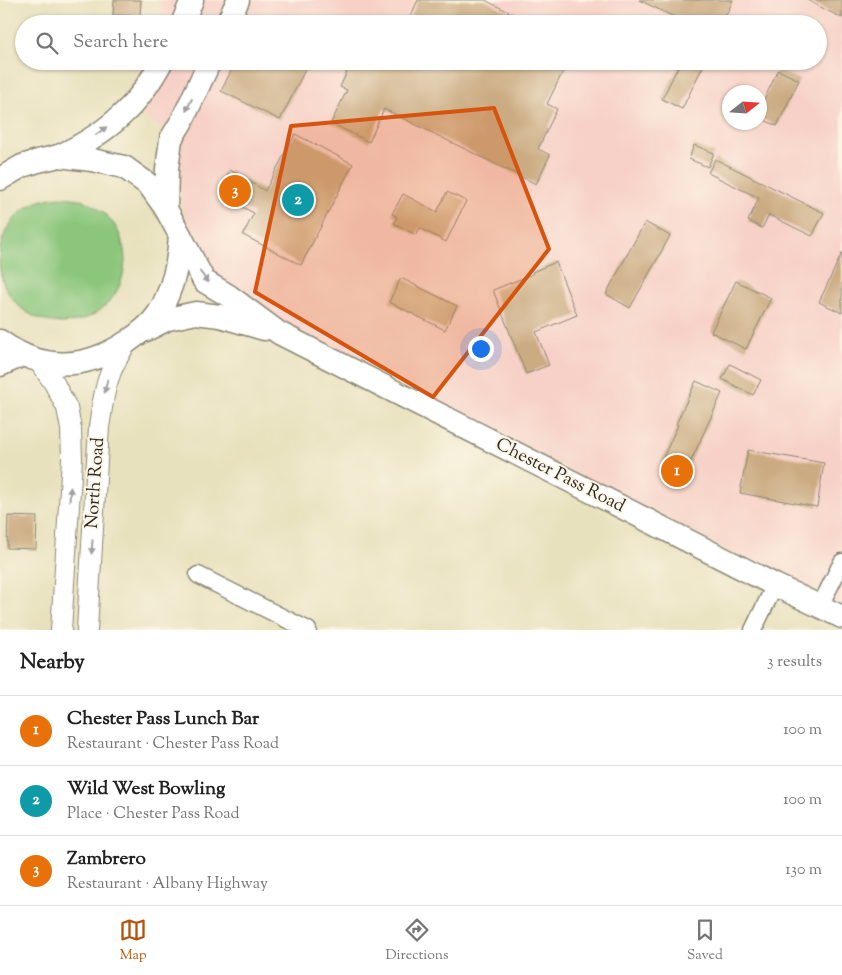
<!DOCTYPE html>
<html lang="en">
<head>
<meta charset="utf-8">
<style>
	body { margin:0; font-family:"Sorts Mill Goudy",serif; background:#f6f6f6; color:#222 }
	.compass { position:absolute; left:722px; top:85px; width:45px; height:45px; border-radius:50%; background:#fff; box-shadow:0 1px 4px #0004; rotate:73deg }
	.you { position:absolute; left:480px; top:348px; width:18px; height:18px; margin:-12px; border:4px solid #fff; border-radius:50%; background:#1a73e8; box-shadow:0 0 0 8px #1a73e833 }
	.badge { display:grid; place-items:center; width:32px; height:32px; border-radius:50%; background:#b45309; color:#fff; font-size:16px; font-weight:700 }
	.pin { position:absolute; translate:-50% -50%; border:2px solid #fff; box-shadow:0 1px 5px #0006 }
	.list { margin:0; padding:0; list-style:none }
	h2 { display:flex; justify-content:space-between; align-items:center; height:65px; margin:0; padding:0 20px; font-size:21px }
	h2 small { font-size:16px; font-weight:400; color:#767676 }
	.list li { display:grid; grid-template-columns:32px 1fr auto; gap:15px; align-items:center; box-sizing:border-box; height:70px; padding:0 20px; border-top:1px solid #e0e0e0 }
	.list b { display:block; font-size:19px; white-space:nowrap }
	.list p { margin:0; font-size:16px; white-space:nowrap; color:#767676 }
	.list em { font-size:16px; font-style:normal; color:#767676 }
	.icon { flex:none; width:28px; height:28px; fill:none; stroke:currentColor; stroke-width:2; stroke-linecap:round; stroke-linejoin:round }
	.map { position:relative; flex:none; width:842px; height:630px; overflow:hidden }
	.search { position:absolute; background:#fff; box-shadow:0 1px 4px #0004; left:15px; right:15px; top:15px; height:55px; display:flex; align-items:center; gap:12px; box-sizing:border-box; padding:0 18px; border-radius:28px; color:#767676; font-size:19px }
	.sheet { height:275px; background:#fff }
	nav { display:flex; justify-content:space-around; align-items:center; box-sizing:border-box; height:70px; border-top:1px solid #e0e0e0; background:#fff; font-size:14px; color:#767676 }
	nav a { display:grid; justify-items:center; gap:2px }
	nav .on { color:#b45309 }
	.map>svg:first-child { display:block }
	.built { fill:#f7d1c7; fill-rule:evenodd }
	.green { fill:#8bc67c; stroke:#5b7854 }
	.building { fill:#cbab82 }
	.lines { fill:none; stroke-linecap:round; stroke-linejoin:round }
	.minor-casing { stroke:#8a8674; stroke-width:19 }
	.major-casing { stroke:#8a8674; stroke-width:22 }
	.highway-casing { stroke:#8a8674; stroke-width:25 }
	.minor { stroke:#fff; stroke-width:16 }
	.major { stroke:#fff; stroke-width:20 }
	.highway { stroke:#fff; stroke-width:22 }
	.oneway { fill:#a0a0a0 }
	.marked { fill:#d5540f; fill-opacity:0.2; stroke:#d5540f; stroke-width:4; stroke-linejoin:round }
	.labels { text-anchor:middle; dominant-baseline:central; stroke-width:4; stroke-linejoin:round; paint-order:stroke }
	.street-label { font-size:18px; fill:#2b2b2b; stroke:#fcf5e5 }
</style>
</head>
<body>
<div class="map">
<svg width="842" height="630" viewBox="0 0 842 630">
	<rect width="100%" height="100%" fill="#fcf5e5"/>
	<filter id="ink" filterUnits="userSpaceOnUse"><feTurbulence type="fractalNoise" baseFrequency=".02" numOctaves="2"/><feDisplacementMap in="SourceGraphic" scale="10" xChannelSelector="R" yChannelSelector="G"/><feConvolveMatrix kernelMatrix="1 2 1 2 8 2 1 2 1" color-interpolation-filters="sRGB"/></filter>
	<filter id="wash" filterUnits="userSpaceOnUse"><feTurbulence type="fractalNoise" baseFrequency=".0096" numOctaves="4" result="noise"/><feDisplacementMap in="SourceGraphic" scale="20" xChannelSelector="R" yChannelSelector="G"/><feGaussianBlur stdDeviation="1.12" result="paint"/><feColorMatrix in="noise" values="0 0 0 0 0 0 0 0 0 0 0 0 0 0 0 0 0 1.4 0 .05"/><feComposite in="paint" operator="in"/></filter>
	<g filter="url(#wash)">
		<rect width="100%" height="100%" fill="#e8e1bd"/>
		<path class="built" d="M 161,0 L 842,0 L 842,610 L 286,324 L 193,289 L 173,137 L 122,101 L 145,61 L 818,61 L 818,24 L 159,24 ZM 730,92 L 760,92 L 760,122 L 730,122 Z"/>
		<circle class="green" cx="62" cy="260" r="63"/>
		<g id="blocks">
			<g class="building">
				<polygon points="114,0 141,0 140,16 113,15"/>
				<polygon points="418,0 485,0 533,24 407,24"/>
				<polygon points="639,0 733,0 722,24 689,24"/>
				<polygon points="807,0 842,0 842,18"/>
				<polygon points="236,61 292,61 306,68 280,120 221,91"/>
				<polygon points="352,61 568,61 547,104 557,109 538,149 550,155 536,184 384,109 369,142 331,123 347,90 340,87"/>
				<polygon points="681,61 694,61 703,66 682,109 662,99"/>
				<polygon points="778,70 799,80 777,126 760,118 760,108"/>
				<polygon points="295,134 353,164 301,265 243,235 254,213 221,196 221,187 230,170 265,191"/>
				<polygon points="694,145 714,153 708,167 689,159"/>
				<polygon points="715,159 824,213 812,236 769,215 762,228 748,221 759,198 708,173"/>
				<polygon points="447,192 466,201 446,242 420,228 416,235 394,223 397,217 392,214 403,194 437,212"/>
				<polygon points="645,222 670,236 630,308 606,294"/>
				<polygon points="842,253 842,313 819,302"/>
				<polygon points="556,262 577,315 536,332 549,365 526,374 493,290 533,274 532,272"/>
				<polygon points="401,278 457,306 445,330 389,302"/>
				<polygon points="736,281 771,298 746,349 711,332"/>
				<polygon points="730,364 761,380 753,395 722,379"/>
				<polygon points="696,381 722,393 685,474 661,462 678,425 676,424"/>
				<polygon points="748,450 824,463 817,507 740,493"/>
				<polygon points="8,516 37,517 36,549 7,548"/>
			</g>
		</g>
	</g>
	<g filter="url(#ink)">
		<use href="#blocks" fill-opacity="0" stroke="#8a8674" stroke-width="1"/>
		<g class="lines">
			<defs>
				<g id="minor">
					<polyline points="198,575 308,630"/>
					<polyline points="820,606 842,562"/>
					<polyline points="753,630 775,585"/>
				</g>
				<g id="major">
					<polyline points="38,360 54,383 67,408 71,429 72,459 61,630"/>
					<path d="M 87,630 L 99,427 C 102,410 103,393 109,377 C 113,364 120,353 127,342"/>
				</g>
				<g id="highway">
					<polyline points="182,24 192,0"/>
					<polyline points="227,24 238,0"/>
					<path d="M 59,156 C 83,145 107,130 126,111 C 141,97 152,79 162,61"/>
					<polyline points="0,179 22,166 38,161 59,156 92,160 124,167 149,185 166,209 180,235 204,281 229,296 279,333 775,585 842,617"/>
					<polyline points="166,209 167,169 171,139 182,121 210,61"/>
					<polyline points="146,330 168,319 196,313 220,316 264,329"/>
					<path d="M 0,341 C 42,372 85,370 127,342 C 139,334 150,326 158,314 C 161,310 163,305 165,301 C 176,276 178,261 180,235"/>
					<polyline points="0,365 23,355"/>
				</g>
			</defs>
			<use href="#minor" class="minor-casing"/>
			<use href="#major" class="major-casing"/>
			<use href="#highway" class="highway-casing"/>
			<use href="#minor" class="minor"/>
			<use href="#major" class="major"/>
			<use href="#highway" class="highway"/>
		</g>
		<defs><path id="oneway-solid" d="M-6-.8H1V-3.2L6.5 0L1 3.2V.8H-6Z" transform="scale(1.25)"/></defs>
		<g class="oneway">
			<use href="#oneway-solid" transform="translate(189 105) rotate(115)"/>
			<use href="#oneway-solid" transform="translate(101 131) rotate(-36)"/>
			<use href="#oneway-solid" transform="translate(204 277) rotate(53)"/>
			<use href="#oneway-solid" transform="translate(106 386) rotate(103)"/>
			<use href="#oneway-solid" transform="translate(70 494) rotate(-86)"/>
			<use href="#oneway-solid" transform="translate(92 547) rotate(94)"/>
		</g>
	</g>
	<path class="marked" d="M 494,108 L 549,249 L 433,397 L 255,292 L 291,126 Z"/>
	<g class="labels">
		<g class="street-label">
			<text transform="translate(560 476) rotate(27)">Chester Pass Road</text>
			<text transform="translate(96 483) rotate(-86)">North Road</text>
		</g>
	</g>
</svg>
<svg class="compass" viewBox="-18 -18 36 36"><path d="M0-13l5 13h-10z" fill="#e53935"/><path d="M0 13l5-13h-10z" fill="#767676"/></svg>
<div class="you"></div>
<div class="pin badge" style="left:677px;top:471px;background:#e8710a">1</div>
<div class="pin badge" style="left:298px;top:200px;background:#0f9aa8">2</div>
<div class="pin badge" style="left:235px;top:191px;background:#e8710a">3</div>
<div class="search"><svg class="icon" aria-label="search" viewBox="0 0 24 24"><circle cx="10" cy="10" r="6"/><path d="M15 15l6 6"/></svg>Search here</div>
</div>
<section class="sheet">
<h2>Nearby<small>3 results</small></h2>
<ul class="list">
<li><span class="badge" style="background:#e8710a">1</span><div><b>Chester Pass Lunch Bar</b><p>Restaurant · Chester Pass Road</p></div><em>100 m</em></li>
<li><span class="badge" style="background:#0f9aa8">2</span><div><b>Wild West Bowling</b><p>Place · Chester Pass Road</p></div><em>100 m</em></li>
<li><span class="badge" style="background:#e8710a">3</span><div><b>Zambrero</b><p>Restaurant · Albany Highway</p></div><em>130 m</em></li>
</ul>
</section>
<nav>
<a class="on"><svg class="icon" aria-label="map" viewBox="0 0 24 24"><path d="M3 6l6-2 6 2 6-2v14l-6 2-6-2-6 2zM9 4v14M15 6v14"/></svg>Map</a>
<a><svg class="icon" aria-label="directions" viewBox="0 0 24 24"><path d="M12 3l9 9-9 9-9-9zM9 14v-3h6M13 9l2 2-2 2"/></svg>Directions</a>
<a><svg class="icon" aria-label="saved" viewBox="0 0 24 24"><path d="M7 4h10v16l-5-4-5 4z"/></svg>Saved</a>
</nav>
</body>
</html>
